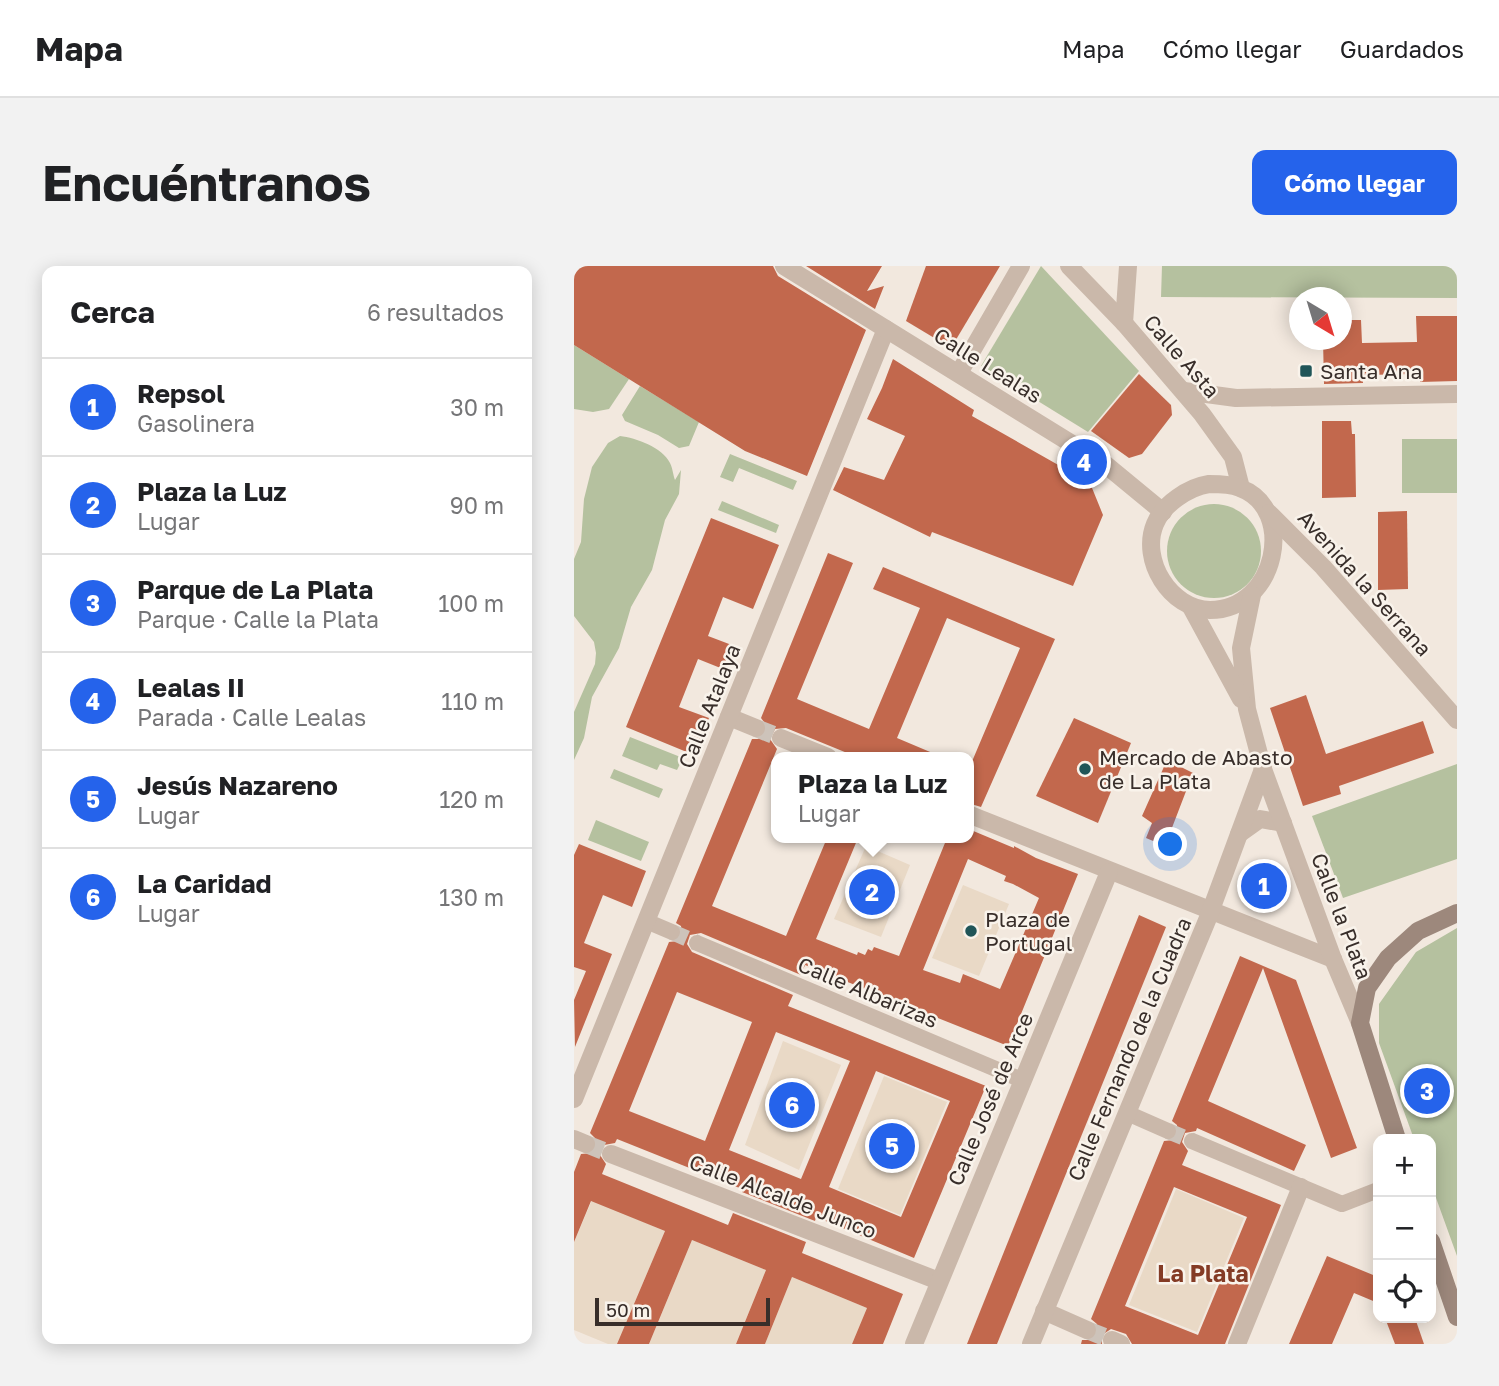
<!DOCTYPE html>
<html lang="es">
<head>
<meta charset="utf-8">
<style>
	body { margin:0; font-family:"Golos Text",sans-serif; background:#f2f2f2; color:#202124 }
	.controls { position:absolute; right:21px; bottom:21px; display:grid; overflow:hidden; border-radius:14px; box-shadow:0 4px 18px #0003 }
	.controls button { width:63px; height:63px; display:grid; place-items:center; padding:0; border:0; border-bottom:2px solid #e0e0e0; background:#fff; color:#202124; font:35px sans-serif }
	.compass { position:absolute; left:715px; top:21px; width:63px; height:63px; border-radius:50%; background:#fff; box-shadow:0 4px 18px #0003; rotate:142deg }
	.scale { position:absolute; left:21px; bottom:18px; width:175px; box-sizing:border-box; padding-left:7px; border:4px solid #382e2a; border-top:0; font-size:19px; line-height:24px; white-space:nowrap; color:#382e2a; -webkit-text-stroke:5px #f9f3eb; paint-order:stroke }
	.you { position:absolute; left:597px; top:579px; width:24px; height:24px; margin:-18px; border:5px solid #fff; border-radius:50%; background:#1a73e8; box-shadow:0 0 0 10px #1a73e833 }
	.badge { display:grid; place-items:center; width:46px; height:46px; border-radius:50%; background:#2563eb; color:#fff; font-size:23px; font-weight:700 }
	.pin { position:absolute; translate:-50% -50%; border:4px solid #fff; box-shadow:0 2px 7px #0006 }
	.popup { position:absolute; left:197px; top:486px; width:203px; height:91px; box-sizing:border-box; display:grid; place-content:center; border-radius:14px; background:#fff; filter:drop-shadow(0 2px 5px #0005); font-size:23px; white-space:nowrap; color:#757577 }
	.popup b { font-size:26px; color:#202124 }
	.popup::after { content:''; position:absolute; left:50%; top:100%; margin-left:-14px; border:14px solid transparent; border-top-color:#fff }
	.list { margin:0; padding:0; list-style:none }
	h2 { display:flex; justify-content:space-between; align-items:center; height:91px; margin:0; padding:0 28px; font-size:30px }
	h2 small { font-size:23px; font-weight:400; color:#757577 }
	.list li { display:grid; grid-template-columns:46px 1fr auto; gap:21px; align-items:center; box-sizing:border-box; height:98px; padding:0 28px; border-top:2px solid #e0e0e0 }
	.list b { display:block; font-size:26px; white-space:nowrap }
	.list p { margin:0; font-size:23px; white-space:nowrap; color:#757577 }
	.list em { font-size:23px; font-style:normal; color:#757577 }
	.icon { flex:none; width:38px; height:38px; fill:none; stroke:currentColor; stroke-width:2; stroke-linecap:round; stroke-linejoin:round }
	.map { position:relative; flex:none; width:883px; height:1078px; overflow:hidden; border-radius:14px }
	header { display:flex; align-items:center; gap:42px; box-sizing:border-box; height:98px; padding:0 35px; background:#fff; border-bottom:2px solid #e0e0e0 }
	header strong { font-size:33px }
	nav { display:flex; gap:38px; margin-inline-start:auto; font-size:24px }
	.intro { display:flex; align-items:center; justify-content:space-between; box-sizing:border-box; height:168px; padding:0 42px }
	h1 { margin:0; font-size:49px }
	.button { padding:18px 32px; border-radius:14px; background:#2563eb; color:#fff; font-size:24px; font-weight:700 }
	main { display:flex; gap:42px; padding:0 42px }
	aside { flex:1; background:#fff; border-radius:14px; box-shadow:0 4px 18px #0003 }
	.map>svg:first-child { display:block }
	.green { fill:#b5c19f }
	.plaza { fill:#e9d9c6 }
	.building { fill:#c2684d; fill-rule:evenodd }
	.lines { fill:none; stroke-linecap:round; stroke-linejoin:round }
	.pedestrian-tunnel { stroke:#cdc3ba; stroke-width:16; stroke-dasharray:16 8; stroke-linecap:butt }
	.minor-tunnel { stroke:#cdc3ba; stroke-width:18; stroke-dasharray:18 9; stroke-linecap:butt }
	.pedestrian { stroke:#cab8aa; stroke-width:16 }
	.minor { stroke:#cab8aa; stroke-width:18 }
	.tertiary { stroke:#cab8aa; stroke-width:18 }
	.secondary { stroke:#9d887c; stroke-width:18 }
	.poi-dot { fill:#205558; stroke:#f9f3eb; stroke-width:2.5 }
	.labels { text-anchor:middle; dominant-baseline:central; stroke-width:5; stroke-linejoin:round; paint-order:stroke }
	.street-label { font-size:21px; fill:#382e2a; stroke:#f9f3eb }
	.poi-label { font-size:21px; fill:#382e2a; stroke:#f9f3eb; text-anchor:start }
	.neighbourhood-label { font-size:23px; font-weight:bold; fill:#843b25; stroke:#f9f3eb }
</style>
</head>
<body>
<header>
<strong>Mapa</strong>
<nav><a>Mapa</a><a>Cómo llegar</a><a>Guardados</a></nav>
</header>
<div class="intro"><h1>Encuéntranos</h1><a class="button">Cómo llegar</a></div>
<main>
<aside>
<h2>Cerca<small>6 resultados</small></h2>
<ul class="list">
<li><span class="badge">1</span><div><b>Repsol</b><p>Gasolinera</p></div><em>30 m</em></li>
<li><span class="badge">2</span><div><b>Plaza la Luz</b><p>Lugar</p></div><em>90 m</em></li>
<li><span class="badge">3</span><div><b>Parque de La Plata</b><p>Parque · Calle la Plata</p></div><em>100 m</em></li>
<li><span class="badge">4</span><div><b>Lealas II</b><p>Parada · Calle Lealas</p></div><em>110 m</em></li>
<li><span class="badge">5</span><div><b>Jesús Nazareno</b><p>Lugar</p></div><em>120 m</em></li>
<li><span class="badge">6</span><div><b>La Caridad</b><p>Lugar</p></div><em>130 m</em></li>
</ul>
</aside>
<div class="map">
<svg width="883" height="1078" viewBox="0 0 883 1078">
	<rect width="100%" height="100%" fill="#f2e8de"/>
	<g class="green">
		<polygon points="467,0 565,105 514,166 407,100"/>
		<polygon points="588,0 883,0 883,32 587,31"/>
		<polygon points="0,79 55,113 35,143 19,146 0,143"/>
		<polygon points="66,120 125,156 115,180 105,182 84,169 51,155 48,149"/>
		<path d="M 46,170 C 62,172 88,181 96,197 C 99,203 99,209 101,214 L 107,204 L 105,228 L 91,254 L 78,304 L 57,341 L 45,382 L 18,431 L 10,472 L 0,494 L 0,446 L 21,398 L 22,387 L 20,376 L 0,350 L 0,293 L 7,276 L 10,233 L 18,201 L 34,177 Z"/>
		<rect x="828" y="173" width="55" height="54"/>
		<polygon points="156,188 223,215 219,224 165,202 159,216 146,211"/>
		<polygon points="148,235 205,259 202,267 144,244"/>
		<circle cx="640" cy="285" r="47"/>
		<polygon points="56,471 109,492 103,504 86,498 83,504 48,490"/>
		<polygon points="883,498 883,593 769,632 738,550"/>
		<polygon points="40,503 89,523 85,532 36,512"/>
		<polygon points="22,554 75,576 67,595 14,574"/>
		<polygon points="883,662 883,990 857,918 857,873 840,873 805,777 805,738 842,686"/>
	</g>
	<g class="plaza">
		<polygon points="292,580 336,599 307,671 260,653"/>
		<polygon points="389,619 435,638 405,710 358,692"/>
		<polygon points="209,775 267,799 225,904 171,879"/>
		<polygon points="310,810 373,836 326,949 264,923"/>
		<polygon points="602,923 670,952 623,1066 555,1039"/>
		<polygon points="18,934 91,965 43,1078 34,1078 0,1064 0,976"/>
		<polygon points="118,974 192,1004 162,1078 75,1078"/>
		<polygon points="218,1011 293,1042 278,1078 191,1078"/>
	</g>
	<g class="building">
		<polygon points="0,0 199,0 204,10 292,64 233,210 171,185 0,79"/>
		<polygon points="232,0 308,0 293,25 310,20 301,43"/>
		<polygon points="352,0 426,0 377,82 332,55"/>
		<polygon points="842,50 883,50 883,115 846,116 846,108 789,109 789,117 750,118 749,74 767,74 767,54 787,54 788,77 843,76"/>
		<polygon points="319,93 400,144 398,150 516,217 529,249 499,320 358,266 356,271 259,224 270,201 310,214 331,170 293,153 308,122"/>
		<polygon points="565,108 597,139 598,149 568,188 555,192 517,165"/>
		<polygon points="748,155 777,155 778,168 781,168 782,231 748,232"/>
		<polygon points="833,245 834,323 804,324 804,246"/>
		<polygon points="137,252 205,279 179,343 149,331 134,370 163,381 154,405 124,393 105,441 135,452 120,489 52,461"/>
		<path d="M 254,287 L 279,297 L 223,433 L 295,463 L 346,342 L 299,323 L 309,301 L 481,373 L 407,541 L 394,537 L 394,505 L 446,382 L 373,352 L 323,472 L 368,491 L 283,491 L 212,462 L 201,463 L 196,473 L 203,483 L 138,640 L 212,670 L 253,572 L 284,572 L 242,673 L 283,689 L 284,686 L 291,689 L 294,683 L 298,685 L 300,681 L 325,690 L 373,572 L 394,572 L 394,560 L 398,562 L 397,564 L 440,582 L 440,580 L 462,592 L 504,608 L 434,780 L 231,699 L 227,709 L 127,667 L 116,669 L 113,678 L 118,686 L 219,729 L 214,740 L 412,820 L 340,992 L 242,951 L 241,955 L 168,926 L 168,923 L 43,873 L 41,877 L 30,879 L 26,889 L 32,898 L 28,908 L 154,959 L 159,947 L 232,976 L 228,987 L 329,1028 L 309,1078 L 278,1078 L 293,1042 L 218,1011 L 191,1078 L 162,1078 L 192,1004 L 118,974 L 75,1078 L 43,1078 L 91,965 L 17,935 L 0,976 L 0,906 L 7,888 L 18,887 L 23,882 L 21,872 L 16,867 L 95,676 L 104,675 L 108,669 L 107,660 L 102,657 L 178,473 L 184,473 L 192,467 L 193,460 L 187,452 ZM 394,593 L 432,610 L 430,615 L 439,618 L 465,632 L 426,723 L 389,708 L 386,717 L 349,704 ZM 103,726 L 178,756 L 131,875 L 55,845 ZM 202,766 L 276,795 L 227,913 L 155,884 ZM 302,805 L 376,835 L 327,951 L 255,921 Z"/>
		<polygon points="732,429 752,488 849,455 860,487 765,520 767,528 729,540 696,442"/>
		<polygon points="500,452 557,477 524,557 462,530"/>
		<polygon points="593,494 619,507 591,580 572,572 578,557 568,550"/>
		<polygon points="5,578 72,605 58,641 29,629 10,677 38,688 1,781 0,734 12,705 0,701 0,589"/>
		<polygon points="565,649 592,661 423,1078 393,1078"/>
		<path d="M 666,690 L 722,714 L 783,882 L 757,892 L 689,702 L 634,835 L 732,879 L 720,905 L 623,862 L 622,865 L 611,867 L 608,876 L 614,885 L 608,899 L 707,939 L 651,1078 L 558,1078 L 552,1068 L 537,1063 L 528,1069 L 528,1078 L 507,1078 L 508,1074 L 519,1074 L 524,1068 L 523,1058 L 517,1053 L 590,875 L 600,874 L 604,869 L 603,859 L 598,855 ZM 600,921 L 673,951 L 624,1069 L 551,1040 Z"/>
		<polygon points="753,990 804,1011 804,1037 780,1027 758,1078 715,1078"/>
		<polygon points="811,1052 841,1052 850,1078 821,1078"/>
	</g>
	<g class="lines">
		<g class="pedestrian-tunnel">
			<polyline points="98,666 123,677"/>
			<polyline points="594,865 618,875"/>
		</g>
		<g class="minor-tunnel">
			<polyline points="182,462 207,472"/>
			<polyline points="12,878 37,888"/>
			<polyline points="513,1064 538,1074"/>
		</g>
		<g class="pedestrian">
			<polyline points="72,655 98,666"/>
			<polyline points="123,677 448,814"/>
			<polyline points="553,847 594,865"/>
			<polyline points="618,875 768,938 804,924"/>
		</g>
		<g class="minor">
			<polyline points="550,57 554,0"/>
			<polyline points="385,107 447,0"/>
			<polyline points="610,125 662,132 883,128"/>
			<polyline points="155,451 182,462"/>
			<polyline points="207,472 254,491"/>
			<polyline points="394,548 759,693"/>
			<polyline points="665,568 686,553 709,557"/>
			<polyline points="0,833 312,63"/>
			<polyline points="0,873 12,878"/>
			<polyline points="37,888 365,1015"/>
			<polyline points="470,1045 513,1064"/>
			<polyline points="538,1074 547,1078"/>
			<polyline points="340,1078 535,606"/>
			<polyline points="457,1078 634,652 689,503"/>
			<polyline points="663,1078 727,921"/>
		</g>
		<g class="tertiary">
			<polyline points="210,0 532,199 589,246"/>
			<polyline points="495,0 550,57 628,148 659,191 667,222"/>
			<path d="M 635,218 C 645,218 657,218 666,222 C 723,243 703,344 636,344 C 596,343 566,294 581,258 C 589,238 615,221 635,218 Z"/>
			<polyline points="695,247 749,301 883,454"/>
			<polyline points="678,329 667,382 673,443 689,503 759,693 786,757"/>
			<polyline points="617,341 667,433"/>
		</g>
		<g class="secondary">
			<polyline points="823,873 786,757 793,722 814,692 844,665 883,647"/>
			<polyline points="857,975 883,1051"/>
		</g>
	</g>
	<g class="poi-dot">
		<rect x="725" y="98" width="14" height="14" rx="3.5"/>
		<circle cx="511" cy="503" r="7"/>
		<circle cx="397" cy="665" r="7"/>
	</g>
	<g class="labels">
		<g class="street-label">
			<text transform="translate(608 90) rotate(49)">Calle Asta</text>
			<text transform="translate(414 99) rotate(32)">Calle Lealas</text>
			<text transform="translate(791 317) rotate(48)">Avenida la Serrana</text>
			<text transform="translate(135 440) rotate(-68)">Calle Atalaya</text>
			<text transform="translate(768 650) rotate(69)">Calle la Plata</text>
			<text transform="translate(294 726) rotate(23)">Calle Albarizas</text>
			<text transform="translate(555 783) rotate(-67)">Calle Fernando de la Cuadra</text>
			<text transform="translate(416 833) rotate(-67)">Calle José de Arce</text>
			<text transform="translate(209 930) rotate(21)">Calle Alcalde Junco</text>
		</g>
		<g class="poi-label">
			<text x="746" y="105">Santa Ana</text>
			<text x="525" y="491">Mercado de Abasto<tspan x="525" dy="24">de La Plata</tspan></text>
			<text x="411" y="653">Plaza de<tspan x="411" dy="24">Portugal</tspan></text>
		</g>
		<g class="neighbourhood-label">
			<text x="629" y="1007">La Plata</text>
		</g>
	</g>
</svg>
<div class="controls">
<button>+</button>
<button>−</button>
<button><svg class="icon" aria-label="locate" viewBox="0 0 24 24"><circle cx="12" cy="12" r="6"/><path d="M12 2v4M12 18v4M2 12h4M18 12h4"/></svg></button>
</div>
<svg class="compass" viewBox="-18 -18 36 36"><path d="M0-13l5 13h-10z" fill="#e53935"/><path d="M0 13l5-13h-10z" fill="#757577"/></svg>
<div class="scale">50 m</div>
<div class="you"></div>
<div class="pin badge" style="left:690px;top:620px">1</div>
<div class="pin badge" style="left:298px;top:626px">2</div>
<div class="popup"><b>Plaza la Luz</b>Lugar</div>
<div class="pin badge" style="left:853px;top:825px">3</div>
<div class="pin badge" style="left:510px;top:196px">4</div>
<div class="pin badge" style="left:318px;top:880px">5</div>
<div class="pin badge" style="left:218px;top:839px">6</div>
</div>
</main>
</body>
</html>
